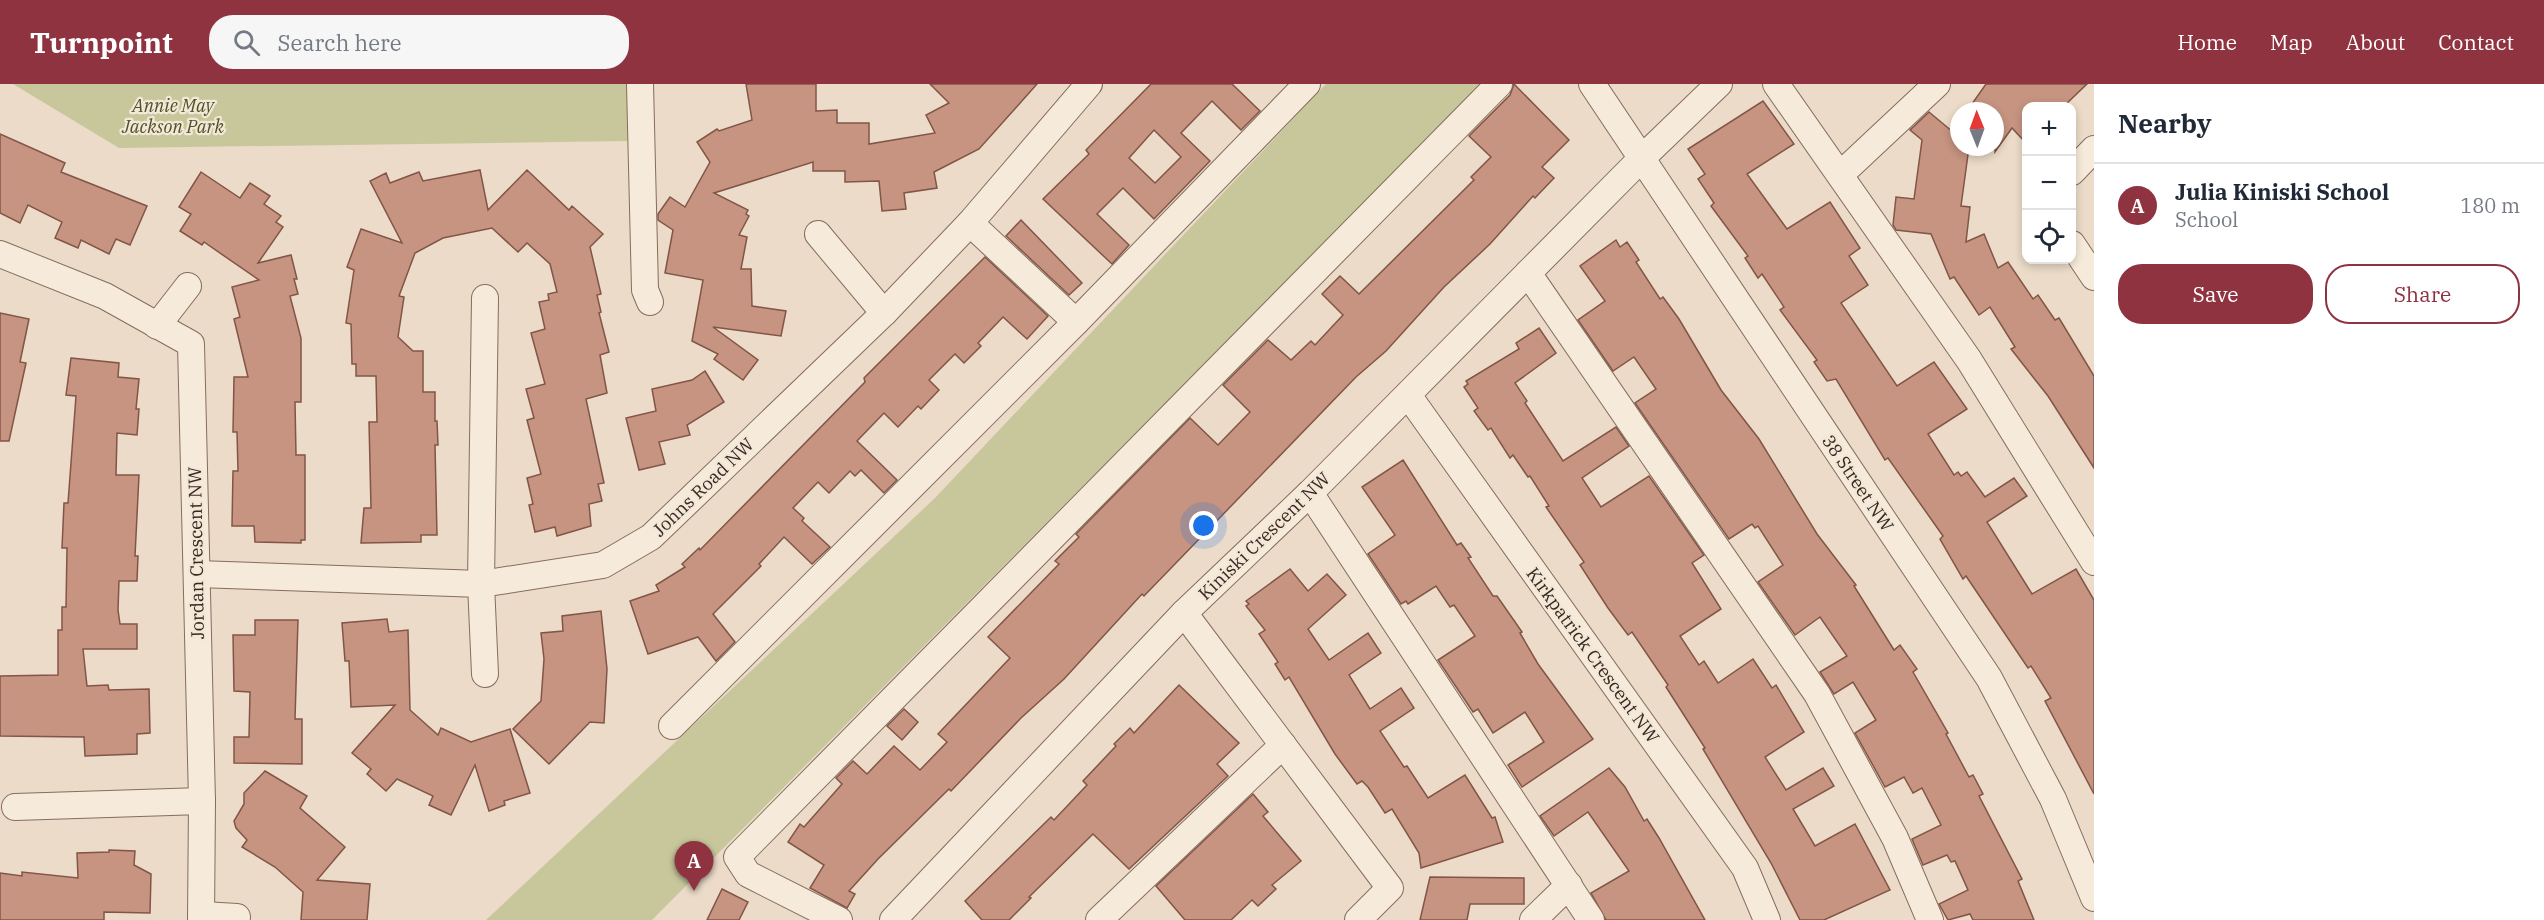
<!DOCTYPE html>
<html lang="en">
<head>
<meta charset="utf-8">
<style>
	body { margin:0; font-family:"IBM Plex Serif",serif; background:#f6f6f7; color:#1f2937 }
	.controls { position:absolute; right:18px; top:18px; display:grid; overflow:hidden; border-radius:12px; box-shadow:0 3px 9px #0003 }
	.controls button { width:54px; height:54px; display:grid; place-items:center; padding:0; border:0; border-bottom:2px solid #e0e1e3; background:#fff; color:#1f2937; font:30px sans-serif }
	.compass { position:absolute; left:1950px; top:18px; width:54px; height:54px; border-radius:50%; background:#fff; box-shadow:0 3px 9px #0003; rotate:359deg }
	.you { position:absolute; left:1204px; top:442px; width:21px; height:21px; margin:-15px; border:4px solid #fff; border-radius:50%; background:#1a73e8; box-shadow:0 0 0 9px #1a73e833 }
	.badge { display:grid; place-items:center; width:39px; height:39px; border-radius:50%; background:#8f3341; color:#fff; font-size:20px; font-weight:700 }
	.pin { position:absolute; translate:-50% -50px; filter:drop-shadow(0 2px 3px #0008) }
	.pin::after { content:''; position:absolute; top:32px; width:21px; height:18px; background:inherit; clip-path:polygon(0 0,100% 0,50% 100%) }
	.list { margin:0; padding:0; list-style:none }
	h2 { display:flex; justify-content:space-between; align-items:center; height:78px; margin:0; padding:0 24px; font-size:26px }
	h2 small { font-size:20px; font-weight:400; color:#747a83 }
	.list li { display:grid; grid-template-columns:39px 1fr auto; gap:18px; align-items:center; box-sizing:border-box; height:84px; padding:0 24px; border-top:2px solid #e0e1e3 }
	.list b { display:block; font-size:22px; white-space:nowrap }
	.list p { margin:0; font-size:20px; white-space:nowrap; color:#747a83 }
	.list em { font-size:20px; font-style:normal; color:#747a83 }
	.actions { display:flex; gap:12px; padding:18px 24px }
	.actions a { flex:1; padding:14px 0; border:2px solid #8f3341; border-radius:24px; text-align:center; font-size:21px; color:#8f3341 }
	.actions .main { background:#8f3341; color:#fff }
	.icon { flex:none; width:33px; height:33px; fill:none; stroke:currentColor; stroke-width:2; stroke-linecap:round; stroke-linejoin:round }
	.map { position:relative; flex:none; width:2094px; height:836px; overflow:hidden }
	header { display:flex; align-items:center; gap:36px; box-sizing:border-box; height:84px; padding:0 30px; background:#8f3341; color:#fff }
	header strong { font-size:28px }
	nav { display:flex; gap:33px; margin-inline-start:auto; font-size:21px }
	.search { width:420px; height:54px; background:#f6f6f7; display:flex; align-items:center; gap:15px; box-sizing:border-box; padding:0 21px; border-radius:24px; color:#747a83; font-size:22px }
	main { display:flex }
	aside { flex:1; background:#fff }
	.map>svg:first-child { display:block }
	.green { fill:#c8c79c }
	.building { fill:#c69481; stroke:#825546; stroke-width:1.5; fill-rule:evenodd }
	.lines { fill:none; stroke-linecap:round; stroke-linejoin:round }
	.minor-casing { stroke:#856d5e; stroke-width:28 }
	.minor { stroke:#f6eada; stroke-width:26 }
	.labels { text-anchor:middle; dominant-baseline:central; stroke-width:4.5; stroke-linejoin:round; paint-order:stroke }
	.park-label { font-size:18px; font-style:italic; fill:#4d5229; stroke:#f3e7d7 }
	.street-label { font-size:18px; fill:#372821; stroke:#f3e7d7 }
</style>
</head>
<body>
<header>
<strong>Turnpoint</strong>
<div class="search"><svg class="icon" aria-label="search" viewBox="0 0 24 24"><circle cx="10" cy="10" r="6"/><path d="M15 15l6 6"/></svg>Search here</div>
<nav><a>Home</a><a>Map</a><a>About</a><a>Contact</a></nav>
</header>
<main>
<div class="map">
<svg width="2094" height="836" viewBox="0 0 2094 836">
	<rect width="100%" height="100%" fill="#ebdbc8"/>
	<g class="green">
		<polygon points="13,0 627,0 629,57 119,64"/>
		<polygon points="1326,0 1482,0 652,836 486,836 935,414"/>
	</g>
	<g class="building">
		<polygon points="746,0 816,0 816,27 837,26 837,39 869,39 869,60 935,49 926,31 949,19 930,0 1037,0 979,65 934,88 937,104 904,109 906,125 882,127 879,97 845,98 845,87 813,87 813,78 714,109 748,126 746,130 749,132 739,151 747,153 741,185 751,185 752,222 786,227 781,252 713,243 758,276 743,296 714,275 718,270 692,257 703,196 665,189 673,146 658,136 658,130 670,113 685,123 710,78 697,58 717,45 719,47 752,36"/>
		<path d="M 1151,0 L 1232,0 L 1260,27 L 1241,46 L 1212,17 L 1181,49 L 1210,77 L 1154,135 L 1123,104 L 1097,130 L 1129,161 L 1112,180 L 1043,115 L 1089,70 L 1086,66 ZM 1154,46 L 1181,73 L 1155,99 L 1129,74 Z"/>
		<polygon points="1514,0 1569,56 1542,83 1554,94 1535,114 1533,112 1490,160 1444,203 1386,267 1356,293 1144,512 1142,510 1064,595 1021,634 951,707 949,705 878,775 849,807 855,810 847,824 810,804 824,781 788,758 800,740 804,743 842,700 836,694 853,677 867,690 894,662 920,686 947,658 938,650 1010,574 988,553 1059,480 1055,477 1079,453 1076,450 1190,334 1218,361 1250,328 1223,301 1268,256 1291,276 1311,257 1315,261 1343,231 1322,210 1340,192 1359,210 1474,96 1471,93 1491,73 1469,52 1510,11"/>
		<polygon points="1986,0 2087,0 2064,22 2026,22 2026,59 2012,44 1995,68 1995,27 1967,27"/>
		<polygon points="1763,17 1794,60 1747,90 1787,145 1830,118 1860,164 1849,172 1868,201 1841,219 1897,302 1934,278 1967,325 1928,350 1954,391 1958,388 1961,392 1967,388 1985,413 2014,394 2027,412 1987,438 2032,510 2076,485 2094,516 2094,710 2045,617 2051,614 2031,582 2028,584 1966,492 1963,495 1940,455 1943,452 1888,374 1885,376 1836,295 1827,297 1814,278 1817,276 1780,226 1784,223 1762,190 1758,194 1745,174 1748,172 1711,122 1714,119 1698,95 1705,90 1688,65"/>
		<polygon points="1929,28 1959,53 1959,63 1969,63 1961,122 1970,123 1966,158 1984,150 1998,184 2008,178 2033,215 2038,211 2055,236 2059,234 2094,292 2094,384 2048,312 2011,265 2015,263 1990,223 1979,231 1954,193 1950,195 1931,150 1896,146 1893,141 1896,113 1914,115 1922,56 1910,46"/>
		<polygon points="0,50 65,79 61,88 147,122 130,161 116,155 109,170 81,156 78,164 55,154 62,138 28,121 20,139 0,129"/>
		<polygon points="480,86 488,126 527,86 569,126 572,122 603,150 590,163 601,210 597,211 601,228 599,229 609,268 600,271 607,309 586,315 604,399 598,400 602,417 589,420 591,442 557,452 555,443 535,448 529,421 533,420 527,394 541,390 527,336 534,334 526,305 545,300 531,249 545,245 539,218 549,216 548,210 557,208 550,180 527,159 518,168 492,144 443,154 415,169 399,212 404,213 398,253 413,267 423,267 423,308 435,308 435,337 437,337 438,361 435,361 437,451 421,451 421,458 361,459 364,424 371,424 369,338 377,338 376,292 356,292 356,280 352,280 351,240 346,239 354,186 347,183 361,145 402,159 370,97 386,89 390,99 419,88 423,97"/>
		<polygon points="201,88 240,114 250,99 270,112 264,120 281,132 276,138 283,143 258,179 291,171 297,195 294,195 298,210 290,212 301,254 301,318 295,318 296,371 305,371 305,456 301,456 301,459 255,458 254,442 232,442 233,387 238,387 237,348 233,348 234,293 248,293 234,235 240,233 232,203 259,196 204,158 202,161 180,147 191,130 179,123"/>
		<polygon points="1021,136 1082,199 1069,211 1006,152"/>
		<polygon points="1616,156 1620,163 1627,158 1639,176 1636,178 1660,215 1663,213 1679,235 1721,306 1759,355 1817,450 1856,501 1854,502 1894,566 1900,561 1917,585 1913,588 1948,649 1946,650 1969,693 1973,691 1983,710 1979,712 2022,795 2018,797 2034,836 1973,836 1970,830 1948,836 1939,820 1968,806 1955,777 1951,778 1947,771 1923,781 1912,755 1941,741 1922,704 1913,709 1904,693 1885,703 1855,649 1876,636 1853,598 1834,610 1820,588 1847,572 1820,533 1795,551 1758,498 1783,481 1758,442 1755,444 1752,440 1729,455 1635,319 1656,305 1634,273 1613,287 1578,236 1605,217 1580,182"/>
		<polygon points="985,173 1048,232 1027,255 1003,233 978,259 981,262 964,279 955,270 929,296 939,306 921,325 918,322 898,343 884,329 857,357 897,396 884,409 861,386 855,392 850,387 829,409 818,398 793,424 804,434 802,437 830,463 812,480 784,453 759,480 761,482 713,530 735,558 716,577 698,553 648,570 630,517 659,507 656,501 685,483 682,480 699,464 700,466 865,298 864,294"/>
		<polygon points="0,229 29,235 20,278 26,279 9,357 0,357"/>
		<polygon points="1539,244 1556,269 1515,299 1527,317 1525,319 1563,377 1616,343 1629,362 1582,394 1601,423 1649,392 1704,471 1692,479 1721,525 1680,552 1699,581 1704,577 1718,599 1753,575 1772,604 1776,601 1804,648 1765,673 1786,706 1823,684 1834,702 1793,725 1815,762 1855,740 1890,806 1824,836 1800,836 1771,779 1703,665 1705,664 1666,603 1668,601 1632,548 1628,551 1608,524 1580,481 1584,478 1546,423 1549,422 1530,392 1528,393 1513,371 1510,374 1491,344 1488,346 1474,327 1478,324 1464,303 1468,300 1466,297 1519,265 1516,259"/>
		<polygon points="71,274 119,279 118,293 139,295 136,325 139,325 137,351 117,349 116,391 139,391 135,472 138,472 137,497 119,497 118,526 120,540 137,540 137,565 83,565 87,602 108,601 109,606 149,605 150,649 137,650 137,670 85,672 84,653 0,652 0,592 58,591 58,546 62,546 62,523 66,523 67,464 62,464 64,419 68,419 76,312 66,311"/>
		<polygon points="705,287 724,318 687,341 690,351 659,358 665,380 639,386 626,334 656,327 652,305 692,296"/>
		<polygon points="1403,376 1457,461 1461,459 1471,473 1468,474 1493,512 1497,512 1522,548 1520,549 1538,580 1593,655 1522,703 1508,681 1544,658 1525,628 1493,649 1478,625 1473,628 1438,576 1475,552 1454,521 1450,523 1436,502 1408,520 1406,517 1401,520 1368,470 1395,451 1362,403"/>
		<polygon points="1290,485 1308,507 1327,490 1346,511 1308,545 1329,576 1368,549 1381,569 1349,591 1370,625 1401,604 1414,624 1380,647 1404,683 1407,682 1428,714 1465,691 1492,734 1495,733 1503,758 1421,784 1419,769 1392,725 1385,729 1368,703 1362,697 1357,700 1335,670 1289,593 1285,596 1275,580 1278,578 1259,550 1265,546 1246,522 1249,520 1246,517"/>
		<polygon points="601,527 607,585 604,639 590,638 549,680 513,645 541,617 544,575 541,549 563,547 562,532"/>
		<polygon points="387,535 389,548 408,546 410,626 438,651 441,644 471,658 510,645 530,709 504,717 505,721 489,727 475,681 451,731 429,721 433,712 397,695 386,707 367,690 371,685 352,669 395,621 351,623 349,577 345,577 342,539"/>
		<polygon points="255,536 298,536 295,635 302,635 302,680 234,679 234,653 249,653 250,608 234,607 233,551 255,551"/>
		<polygon points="1179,601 1239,659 1217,680 1228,692 1129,785 1093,750 1029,813 1031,814 1009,836 982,836 965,817 1051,733 1054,736 1087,701 1083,697 1116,662 1114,660 1130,644 1134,649"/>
		<polygon points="904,625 918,638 902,656 887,642"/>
		<polygon points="1609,684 1625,703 1644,737 1647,735 1659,754 1705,836 1606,836 1591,809 1629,787 1588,728 1554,752 1540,732"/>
		<polygon points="265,687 307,712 300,724 345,763 317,796 370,800 367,836 301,836 303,808 275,783 242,763 247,756 236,744 234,737 244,720 244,709"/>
		<polygon points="1253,710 1268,728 1263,732 1301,777 1272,801 1276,805 1258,822 1252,816 1231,836 1185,836 1156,802"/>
		<polygon points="109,766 135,767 134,781 151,790 150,829 104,828 104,836 0,836 0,789 22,792 22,788 78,794 77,769 109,768"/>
		<polygon points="1430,793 1524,794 1524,820 1470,820 1467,836 1420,836"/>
		<polygon points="722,805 748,818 739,836 707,836"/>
	</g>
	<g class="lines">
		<defs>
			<g id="minor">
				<polyline points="640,0 645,206 650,218"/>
				<polyline points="1592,0 1989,594 2053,715 2094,814"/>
				<polyline points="1776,0 1969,276 2094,478"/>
				<polyline points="2072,88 2094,65"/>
				<polyline points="1841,90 1937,0"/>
				<polyline points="970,139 1076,238"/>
				<polyline points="818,150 884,229"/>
				<polyline points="2072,160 2094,193"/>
				<polyline points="0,170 105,212 191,260 202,717 201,836"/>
				<polyline points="1528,189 1817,610 1895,754 1930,836"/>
				<polyline points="485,214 481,500 485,590"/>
				<polyline points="157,242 188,202"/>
				<polyline points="1408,311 1745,784 1767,836"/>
				<polyline points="1310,409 1591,836"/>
				<polyline points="197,490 481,500 603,481 651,453 884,229 970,139 1089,0"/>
				<polyline points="1184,529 1390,804 1358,836"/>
				<polyline points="672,642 1076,238 1307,0"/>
				<polyline points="15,723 202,717"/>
				<polyline points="203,831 237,833"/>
				<polyline points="839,836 748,790 737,773 1499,0"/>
				<polyline points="893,836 1184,529 1310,409 1641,75 1719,0"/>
				<polyline points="1099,836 1283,661"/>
				<polyline points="1533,836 1569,801"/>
			</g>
		</defs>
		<use href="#minor" class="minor-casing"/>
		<use href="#minor" class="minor"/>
	</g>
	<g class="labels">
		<g class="park-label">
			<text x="173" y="21">Annie May<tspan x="173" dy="21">Jackson Park</tspan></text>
		</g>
		<g class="street-label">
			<text transform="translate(1858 399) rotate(56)">38 Street NW</text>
			<text transform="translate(703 403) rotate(-44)">Johns Road NW</text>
			<text transform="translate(1264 452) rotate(-44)">Kiniski Crescent NW</text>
			<text transform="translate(196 469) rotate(-91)">Jordan Crescent NW</text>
			<text transform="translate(1593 571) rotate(54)">Kirkpatrick Crescent NW</text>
		</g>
	</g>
</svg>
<div class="controls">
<button>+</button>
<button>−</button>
<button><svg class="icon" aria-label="locate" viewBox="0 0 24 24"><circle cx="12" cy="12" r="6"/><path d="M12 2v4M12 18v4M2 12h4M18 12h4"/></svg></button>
</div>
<svg class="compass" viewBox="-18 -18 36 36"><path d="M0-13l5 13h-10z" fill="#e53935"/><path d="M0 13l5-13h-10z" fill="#747a83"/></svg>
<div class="you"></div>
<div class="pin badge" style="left:694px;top:807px">A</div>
</div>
<aside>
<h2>Nearby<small></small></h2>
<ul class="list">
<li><span class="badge">A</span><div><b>Julia Kiniski School</b><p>School</p></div><em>180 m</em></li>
</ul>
<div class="actions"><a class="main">Save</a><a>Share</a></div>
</aside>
</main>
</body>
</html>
